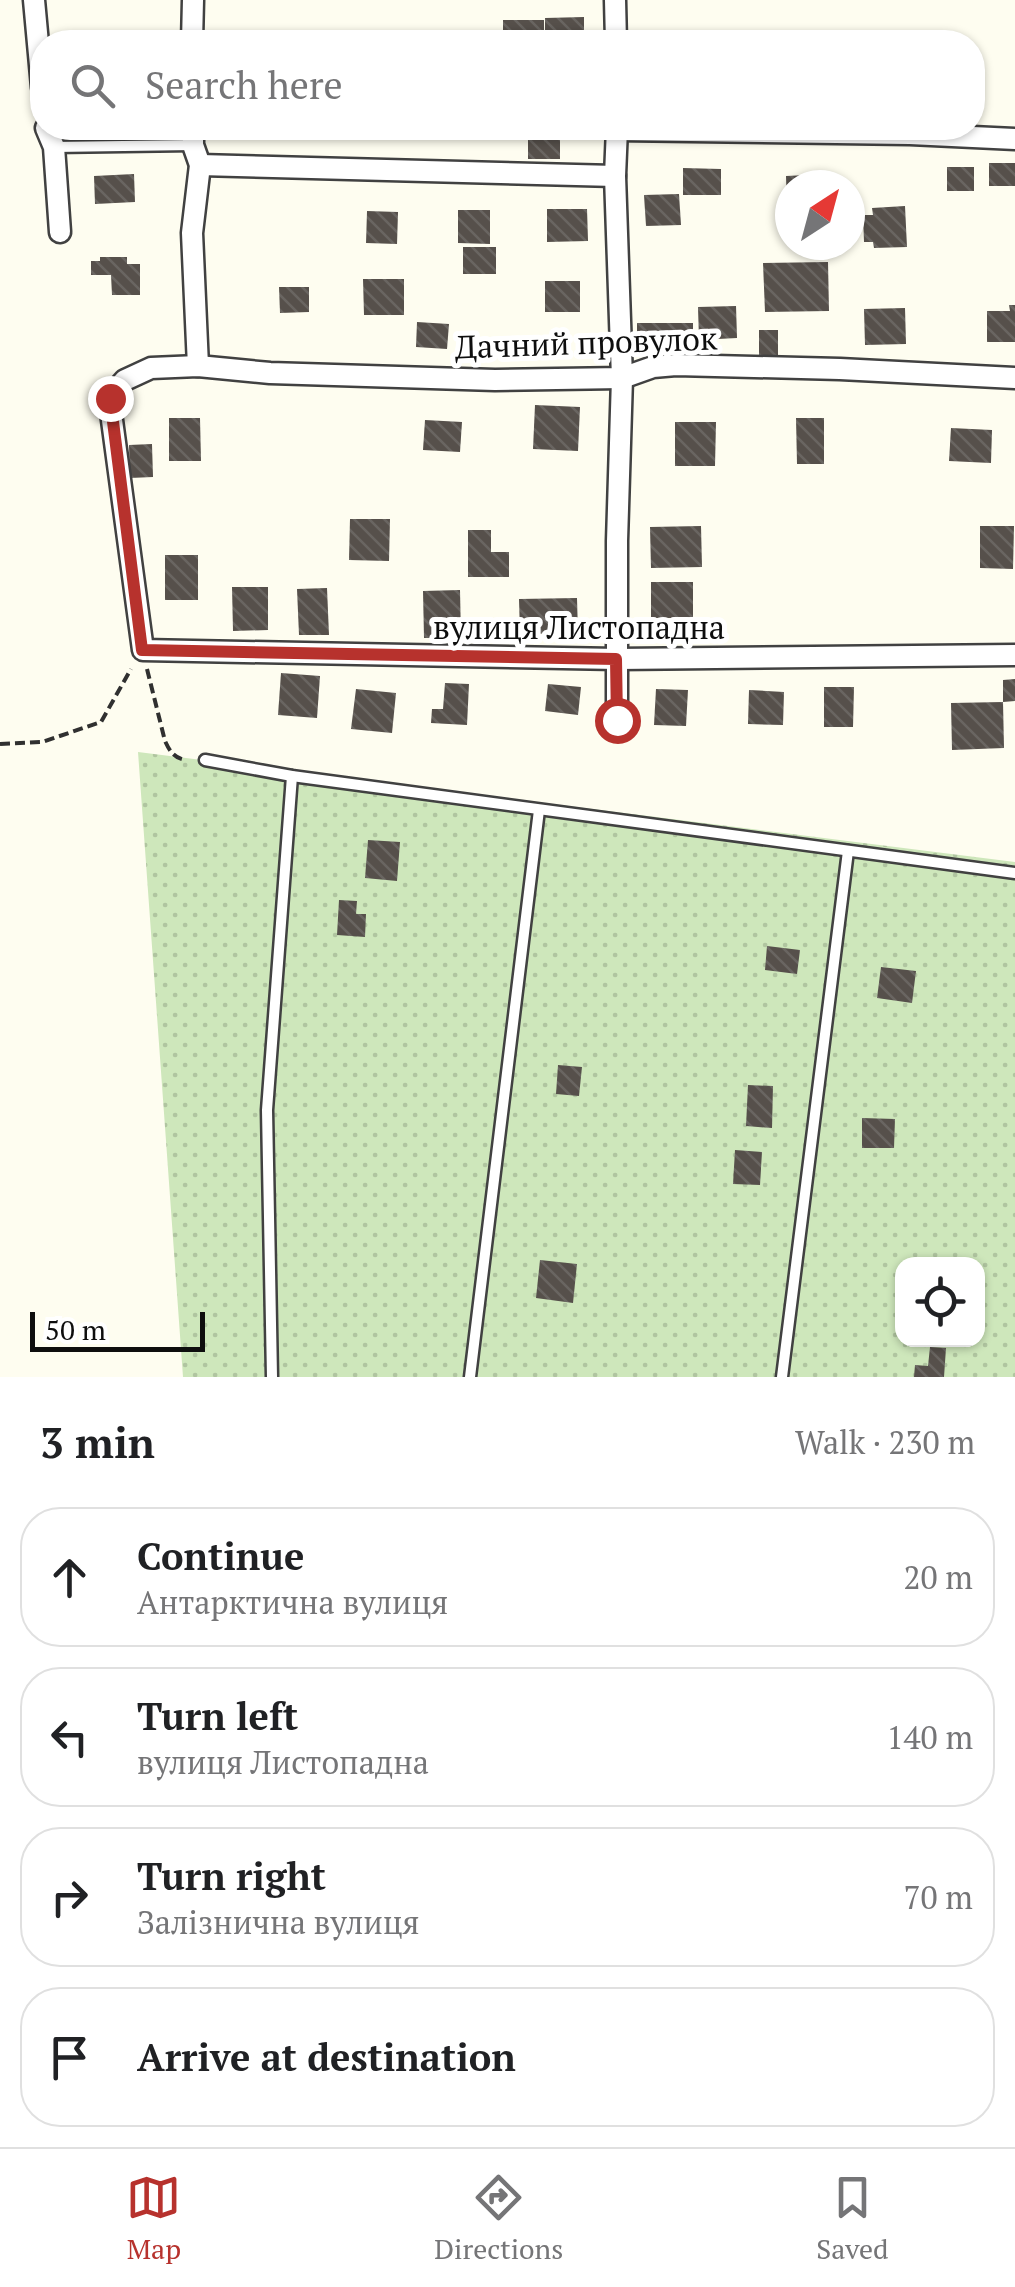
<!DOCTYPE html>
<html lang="en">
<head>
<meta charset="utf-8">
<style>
	body { margin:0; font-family:"PT Serif",serif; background:#f6f6f6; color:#202124 }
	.controls { position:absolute; right:30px; bottom:30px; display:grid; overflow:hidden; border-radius:20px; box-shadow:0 2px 8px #0004 }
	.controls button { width:90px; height:90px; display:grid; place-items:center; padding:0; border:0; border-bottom:2px solid #e0e0e0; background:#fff; color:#202124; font:50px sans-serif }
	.compass { position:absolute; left:775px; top:170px; width:90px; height:90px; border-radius:50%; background:#fff; box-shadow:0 2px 8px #0004; rotate:36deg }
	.scale { position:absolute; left:30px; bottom:25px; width:175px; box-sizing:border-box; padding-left:10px; border:5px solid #0e0e0e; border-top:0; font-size:28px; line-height:35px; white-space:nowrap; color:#0e0e0e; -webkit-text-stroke:8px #fff; paint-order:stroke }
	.stop { position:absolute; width:30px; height:30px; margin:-22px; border:8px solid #b7322d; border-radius:50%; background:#fff }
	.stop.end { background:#b7322d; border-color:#fff; box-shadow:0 2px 10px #0008 }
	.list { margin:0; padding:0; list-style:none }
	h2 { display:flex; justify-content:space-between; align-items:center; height:130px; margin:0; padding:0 40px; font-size:42px }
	h2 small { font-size:32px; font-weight:400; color:#757577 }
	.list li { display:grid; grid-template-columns:65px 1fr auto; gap:30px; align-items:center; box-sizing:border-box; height:140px; margin:0 20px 20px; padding:0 20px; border:2px solid #e0e0e0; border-radius:40px }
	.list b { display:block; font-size:38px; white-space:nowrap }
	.list p { margin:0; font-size:32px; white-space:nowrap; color:#757577 }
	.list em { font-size:32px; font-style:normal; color:#757577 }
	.icon { flex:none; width:55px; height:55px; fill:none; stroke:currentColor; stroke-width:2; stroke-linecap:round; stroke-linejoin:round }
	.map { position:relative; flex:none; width:1015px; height:1377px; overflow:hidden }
	.search { position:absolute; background:#fff; box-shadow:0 2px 8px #0004; left:30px; right:30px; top:30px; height:110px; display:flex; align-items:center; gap:25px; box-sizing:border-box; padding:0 35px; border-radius:40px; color:#757577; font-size:38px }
	.sheet { height:770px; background:#fff }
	nav { display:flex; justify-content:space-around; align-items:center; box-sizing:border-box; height:140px; border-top:2px solid #e0e0e0; background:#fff; font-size:28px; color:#757577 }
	nav a { display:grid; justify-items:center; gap:5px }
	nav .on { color:#b7322d }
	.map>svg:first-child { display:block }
	.garden { fill:url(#garden-dots); fill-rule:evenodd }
	.building { fill:url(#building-back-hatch) }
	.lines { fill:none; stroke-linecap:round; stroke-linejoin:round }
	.lane-casing { stroke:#414141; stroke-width:15 }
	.street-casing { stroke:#414141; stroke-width:25 }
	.path { stroke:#303030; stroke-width:4; stroke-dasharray:10 5; stroke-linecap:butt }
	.lane { stroke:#fff; stroke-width:10 }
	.street { stroke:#fff; stroke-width:20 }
	.route { stroke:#b7322d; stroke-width:12 }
	.labels { text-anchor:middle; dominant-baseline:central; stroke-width:10; stroke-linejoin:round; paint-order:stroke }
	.street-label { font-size:32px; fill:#0e0e0e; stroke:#fff }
</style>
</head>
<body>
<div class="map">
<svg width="1015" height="1377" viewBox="0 0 1015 1377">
	<defs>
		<pattern id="garden-dots" width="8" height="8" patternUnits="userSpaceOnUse" patternTransform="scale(2.5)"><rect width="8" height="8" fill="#cee7bb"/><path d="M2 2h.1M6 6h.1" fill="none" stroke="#b0c5a0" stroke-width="1.8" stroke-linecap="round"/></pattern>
		<pattern id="building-back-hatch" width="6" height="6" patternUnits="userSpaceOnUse" patternTransform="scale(2.5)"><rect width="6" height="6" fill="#56504b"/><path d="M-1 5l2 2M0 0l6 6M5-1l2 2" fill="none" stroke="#696561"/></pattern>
	</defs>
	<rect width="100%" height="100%" fill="#fefdf0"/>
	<path class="garden" d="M 138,752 L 1015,862 L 1015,1377 L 183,1377 ZM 902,1264 L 978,1264 L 978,1340 L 902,1340 Z"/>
	<g class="building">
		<polygon points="584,17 584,39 545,40 545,18"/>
		<polygon points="503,20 544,20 544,41 503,40"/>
		<polygon points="237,128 271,128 271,136 237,135"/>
		<rect x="381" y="128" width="30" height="10"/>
		<polygon points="463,128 526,128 526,131 463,133"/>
		<rect x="528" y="128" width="32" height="31"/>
		<rect x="989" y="163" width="26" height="23"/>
		<rect x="947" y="167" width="27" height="24"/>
		<polygon points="683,168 721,169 721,195 683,195"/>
		<polygon points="134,174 135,202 95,204 94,176"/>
		<polygon points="829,174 830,185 790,185 790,210 787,210 786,176"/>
		<polygon points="679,194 681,225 646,226 644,195"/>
		<polygon points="905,206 907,247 874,248 873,242 864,242 863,215 873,215 872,208"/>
		<polygon points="547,209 587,209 588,241 547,242"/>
		<polygon points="458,210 490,210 490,244 458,243"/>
		<polygon points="367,211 398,212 397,244 366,243"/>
		<rect x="463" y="247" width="33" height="27"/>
		<polygon points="100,257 127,257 127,264 140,264 140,295 112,295 111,275 91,275 91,261 100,261"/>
		<polygon points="828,262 829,311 765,312 763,263"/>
		<polygon points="363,279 404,279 404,315 364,315"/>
		<rect x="545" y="281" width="35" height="31"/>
		<polygon points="279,287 309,287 309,312 280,313"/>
		<polygon points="1009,305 1015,305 1015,342 987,342 987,311 1010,311"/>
		<polygon points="736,306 737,338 699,340 698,307"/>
		<polygon points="905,308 906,344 865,345 864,309"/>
		<polygon points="417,322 449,324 447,349 416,347"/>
		<rect x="637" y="323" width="56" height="18"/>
		<rect x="759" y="330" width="19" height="27"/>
		<polygon points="535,405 580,407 578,451 533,449"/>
		<polygon points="169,418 200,418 201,461 169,461"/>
		<polygon points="796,418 824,418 824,464 797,464"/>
		<polygon points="425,420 462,422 460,452 423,450"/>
		<polygon points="675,422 716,422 715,466 675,466"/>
		<polygon points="951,428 992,430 991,463 949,461"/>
		<polygon points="152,444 153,477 130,478 129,445"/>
		<polygon points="350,519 390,519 389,561 349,560"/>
		<polygon points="701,526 702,567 651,568 650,527"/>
		<polygon points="980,526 1014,526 1013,569 980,568"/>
		<polygon points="468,530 491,530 491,552 509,552 509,577 468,577"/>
		<rect x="165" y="555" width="33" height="45"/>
		<rect x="651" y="582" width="42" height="36"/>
		<polygon points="232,587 268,587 268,630 233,631"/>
		<polygon points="327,588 329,635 299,635 297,589"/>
		<polygon points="460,590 461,638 424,638 423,591"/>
		<polygon points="577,598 578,633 520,634 519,599"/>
		<polygon points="281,673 320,676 317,718 278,715"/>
		<polygon points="1015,679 1015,701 1003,702 1003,680"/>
		<polygon points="445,683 469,684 467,725 431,723 432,709 443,709"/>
		<polygon points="548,684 581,687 578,715 545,711"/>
		<polygon points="824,687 854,687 853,727 824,727"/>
		<polygon points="356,689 396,693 392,733 351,729"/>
		<polygon points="656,689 688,690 686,726 654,725"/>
		<polygon points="749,690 784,692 783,725 748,724"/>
		<polygon points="1003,702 1004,748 952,750 951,703"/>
		<polygon points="368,840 400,842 397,881 365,878"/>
		<polygon points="339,900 357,901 356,914 366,914 365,937 337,935"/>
		<polygon points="767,946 800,950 797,974 765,970"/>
		<polygon points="881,967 916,971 912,1003 877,998"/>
		<polygon points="558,1065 582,1067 579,1096 556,1094"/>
		<polygon points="748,1085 773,1086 772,1128 746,1126"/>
		<polygon points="862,1118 895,1119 894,1148 862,1148"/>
		<polygon points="735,1150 762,1152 760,1185 733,1184"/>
		<polygon points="540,1260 577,1264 573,1303 536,1298"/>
		<polygon points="930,1347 946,1348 944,1377 914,1377 915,1365 928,1366"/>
	</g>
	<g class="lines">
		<defs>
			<g id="lane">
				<polyline points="54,147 193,145"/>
				<polyline points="205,760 292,776 1015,873"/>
				<polyline points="272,1377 267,1110 292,776"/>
				<polyline points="470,1377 539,810"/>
				<polyline points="782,1377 848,851"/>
			</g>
			<g id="street">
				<polyline points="34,0 42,87"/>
				<polyline points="615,0 616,42"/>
				<polyline points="192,42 193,0"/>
				<polyline points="46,128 54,147 60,232"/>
				<polyline points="193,128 193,145 200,165 192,233 198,366"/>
				<polyline points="617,130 910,134 1015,139"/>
				<polyline points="200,165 615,176"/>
				<polyline points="1015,378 840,369 676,365 653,367 622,378 495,380 270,373 198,366 151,368 125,380 109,398 143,650 617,659 1015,655"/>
				<polyline points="617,720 617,541 622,378 615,176 617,128"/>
			</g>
		</defs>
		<use href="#lane" class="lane-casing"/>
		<use href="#street" class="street-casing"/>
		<g class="path">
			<path d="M 147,669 L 165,741 C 170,752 175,759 187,760"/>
			<polyline points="0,744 42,742 101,722 131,669"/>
		</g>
		<use href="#lane" class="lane"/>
		<use href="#street" class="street"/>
	</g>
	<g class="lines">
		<polyline class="route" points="110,398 142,650 616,659 617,720"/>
	</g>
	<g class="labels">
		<g class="street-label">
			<text transform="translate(586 342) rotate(-2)">Дачний провулок</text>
			<text x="579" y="627">вулиця Листопадна</text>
		</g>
	</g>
</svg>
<div class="controls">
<button><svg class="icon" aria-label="locate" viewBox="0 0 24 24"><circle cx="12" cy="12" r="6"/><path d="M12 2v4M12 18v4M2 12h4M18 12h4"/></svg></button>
</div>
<svg class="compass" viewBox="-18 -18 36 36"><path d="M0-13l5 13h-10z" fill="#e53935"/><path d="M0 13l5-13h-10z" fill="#757577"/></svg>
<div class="scale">50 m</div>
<div class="stop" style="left:617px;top:720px"></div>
<div class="stop end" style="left:110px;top:398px"></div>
<div class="search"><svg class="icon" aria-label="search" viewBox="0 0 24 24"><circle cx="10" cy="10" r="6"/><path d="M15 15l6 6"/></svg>Search here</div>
</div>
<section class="sheet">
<h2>3 min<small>Walk · 230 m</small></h2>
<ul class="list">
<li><svg class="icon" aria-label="ahead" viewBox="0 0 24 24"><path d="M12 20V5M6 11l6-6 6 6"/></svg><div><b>Continue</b><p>Антарктична вулиця</p></div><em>20 m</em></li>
<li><svg class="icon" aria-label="left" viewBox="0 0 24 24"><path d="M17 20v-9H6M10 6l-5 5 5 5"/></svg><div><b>Turn left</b><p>вулиця Листопадна</p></div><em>140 m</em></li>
<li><svg class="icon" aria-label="right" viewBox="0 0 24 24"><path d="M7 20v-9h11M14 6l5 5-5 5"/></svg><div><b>Turn right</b><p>Залізнична вулиця</p></div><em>70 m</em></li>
<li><svg class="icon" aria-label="arrive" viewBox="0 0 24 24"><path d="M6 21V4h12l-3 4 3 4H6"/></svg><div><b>Arrive at destination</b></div></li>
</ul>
</section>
<nav>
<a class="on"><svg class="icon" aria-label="map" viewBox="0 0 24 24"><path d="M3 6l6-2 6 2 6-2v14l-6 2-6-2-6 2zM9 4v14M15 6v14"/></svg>Map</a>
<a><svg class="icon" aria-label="directions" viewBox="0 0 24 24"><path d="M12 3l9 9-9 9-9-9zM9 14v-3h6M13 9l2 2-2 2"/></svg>Directions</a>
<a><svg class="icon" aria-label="saved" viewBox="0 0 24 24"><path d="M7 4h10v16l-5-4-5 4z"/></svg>Saved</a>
</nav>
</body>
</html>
